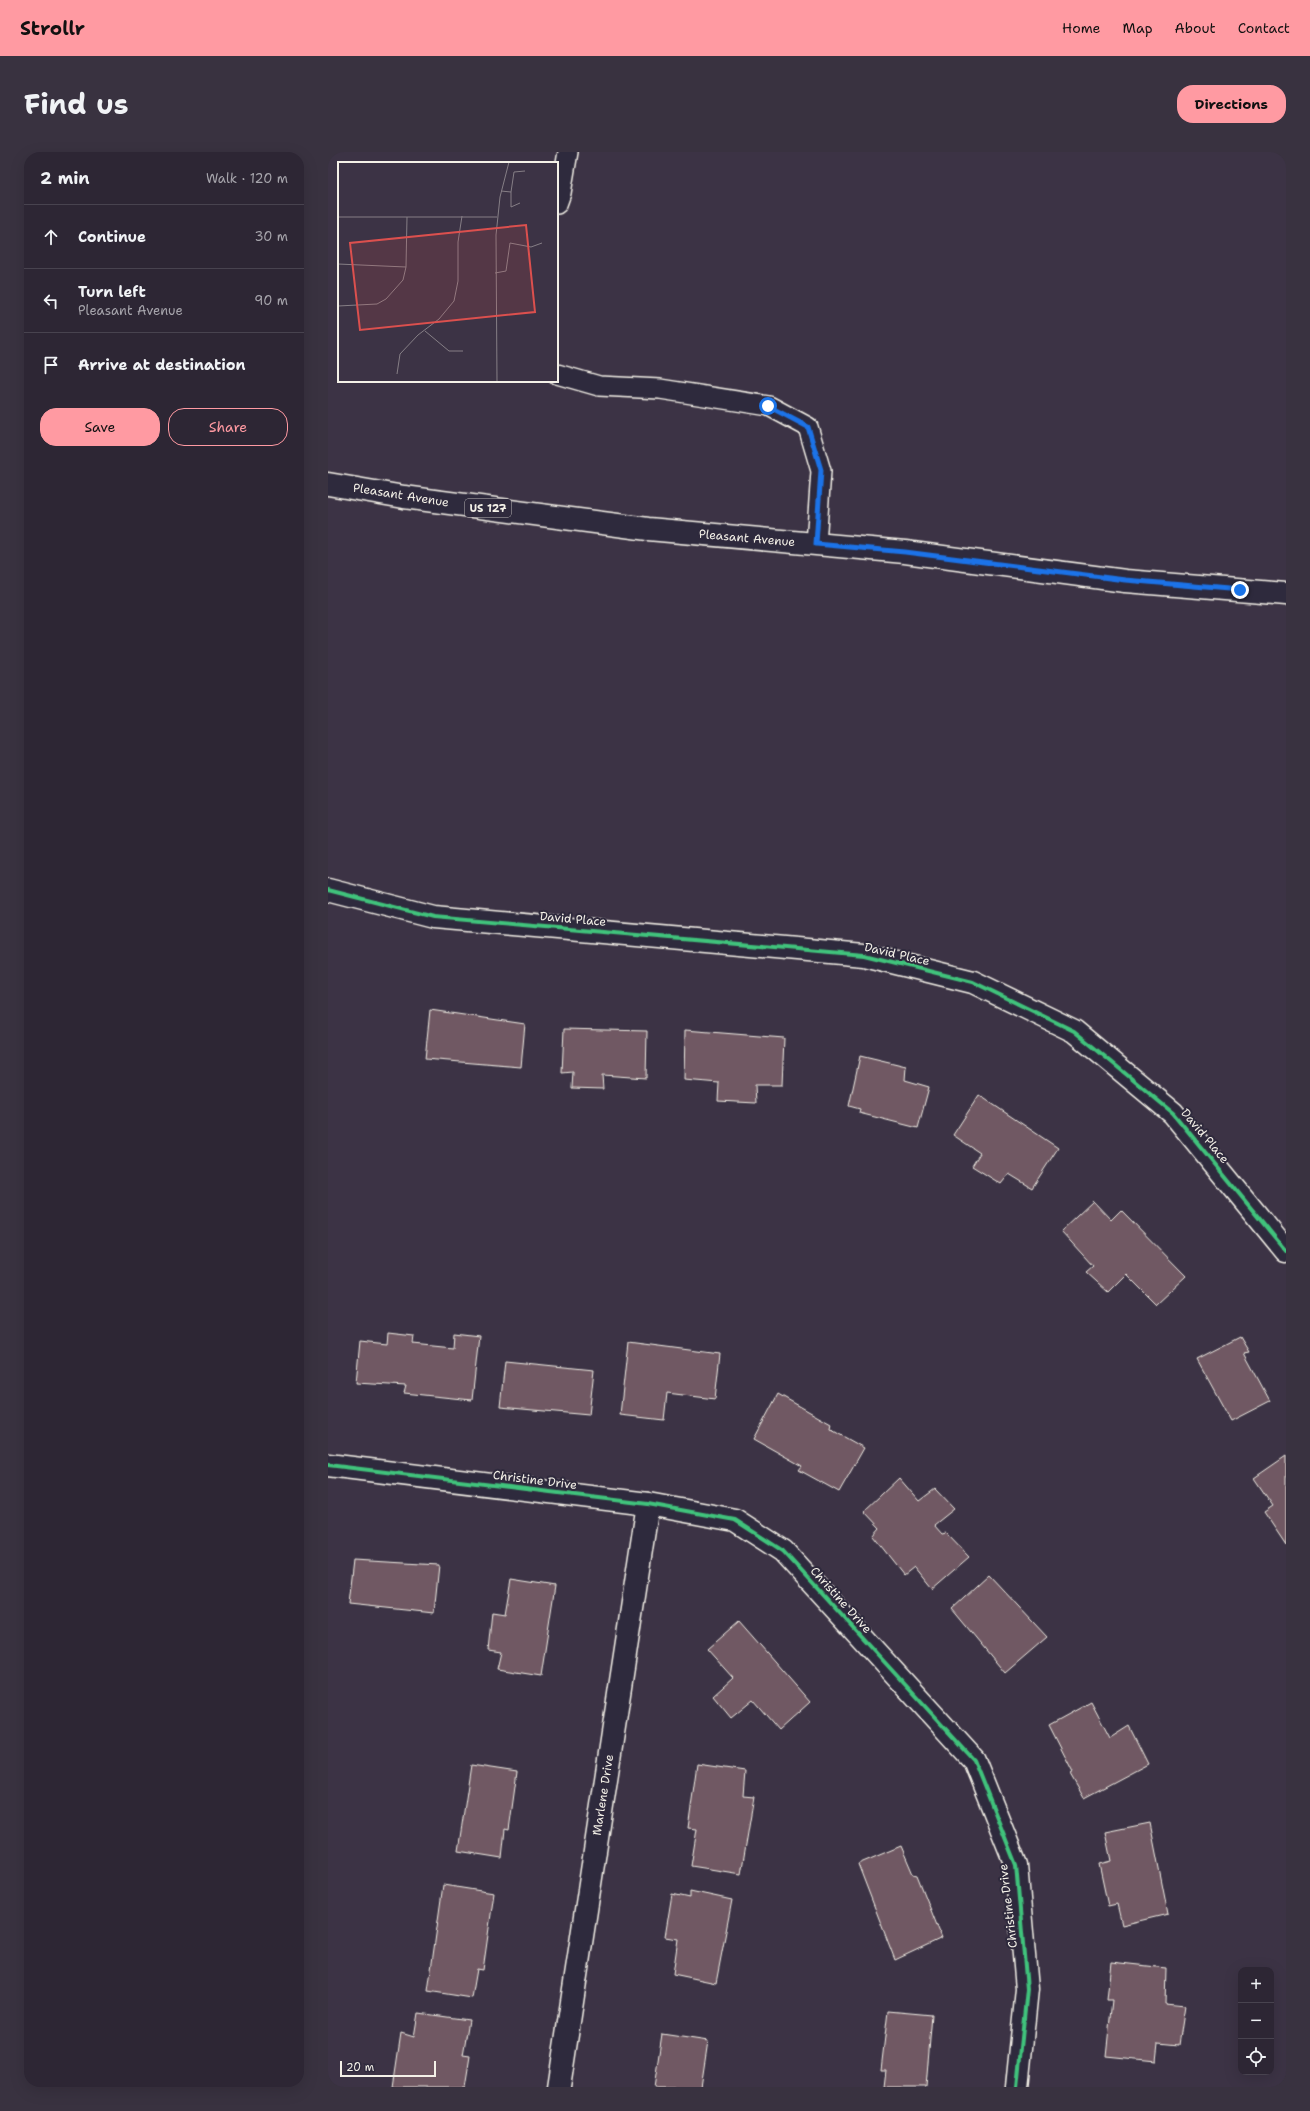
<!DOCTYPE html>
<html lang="en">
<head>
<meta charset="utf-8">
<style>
	body { margin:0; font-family:"Shantell Sans",sans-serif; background:#393240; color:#f1f3f6 }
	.controls { position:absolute; right:12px; bottom:12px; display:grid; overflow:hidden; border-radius:8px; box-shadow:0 4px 16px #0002 }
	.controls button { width:36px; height:36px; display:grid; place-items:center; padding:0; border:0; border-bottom:1px solid #48434f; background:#2d2634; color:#f1f3f6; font:20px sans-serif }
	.scale { position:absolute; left:12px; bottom:10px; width:96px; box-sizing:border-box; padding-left:4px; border:2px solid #f4f1e8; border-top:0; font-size:11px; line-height:14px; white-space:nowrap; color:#f4f1e8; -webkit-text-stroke:3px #2f2a3d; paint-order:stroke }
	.stop { position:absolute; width:12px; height:12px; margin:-9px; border:3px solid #1a73e8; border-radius:50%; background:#fff }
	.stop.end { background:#1a73e8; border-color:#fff; box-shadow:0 1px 4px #0008 }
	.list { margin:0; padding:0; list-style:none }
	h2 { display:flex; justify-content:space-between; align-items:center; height:52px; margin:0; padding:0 16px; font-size:17px }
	h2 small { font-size:13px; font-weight:400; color:#a7a5ac }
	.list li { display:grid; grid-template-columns:26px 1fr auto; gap:12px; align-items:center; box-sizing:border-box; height:64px; padding:0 16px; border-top:1px solid #48434f }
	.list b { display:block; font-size:15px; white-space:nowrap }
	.list p { margin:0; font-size:13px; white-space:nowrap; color:#a7a5ac }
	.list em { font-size:13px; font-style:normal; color:#a7a5ac }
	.actions { display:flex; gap:8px; padding:12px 16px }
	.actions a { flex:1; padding:9px 0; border:1px solid #ff9aa2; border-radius:16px; text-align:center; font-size:14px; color:#ff9aa2 }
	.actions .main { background:#ff9aa2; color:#111 }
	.icon { flex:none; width:22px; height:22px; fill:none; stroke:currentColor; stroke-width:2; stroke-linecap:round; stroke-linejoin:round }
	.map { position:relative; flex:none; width:958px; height:1935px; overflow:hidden; border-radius:16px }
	header { display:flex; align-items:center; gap:24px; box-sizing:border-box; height:56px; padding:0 20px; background:#ff9aa2; color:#111 }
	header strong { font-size:19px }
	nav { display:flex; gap:22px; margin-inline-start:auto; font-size:14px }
	.intro { display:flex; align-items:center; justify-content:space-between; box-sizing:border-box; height:96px; padding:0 24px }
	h1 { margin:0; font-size:28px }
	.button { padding:10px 18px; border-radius:16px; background:#ff9aa2; color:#111; font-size:14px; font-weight:700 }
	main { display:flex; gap:24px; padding:0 24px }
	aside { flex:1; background:#2d2634; border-radius:16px; box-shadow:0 4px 16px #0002 }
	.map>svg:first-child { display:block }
	.building { fill:#705963; stroke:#f4f1e8 }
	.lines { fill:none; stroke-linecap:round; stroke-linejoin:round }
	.service-casing { stroke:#f4f1e8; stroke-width:22 }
	.minor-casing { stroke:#f4f1e8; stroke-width:25 }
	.primary-casing { stroke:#f4f1e8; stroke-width:25 }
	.service { stroke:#2f2a3d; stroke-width:19 }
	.minor { stroke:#2f2a3d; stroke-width:22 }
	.primary { stroke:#2f2a3d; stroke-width:22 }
	.cycleway-casing { stroke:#2f2a3d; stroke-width:6 }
	.cycleway { stroke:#40c37c; stroke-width:4 }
	.route { stroke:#1a73e8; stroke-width:5 }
	.labels { text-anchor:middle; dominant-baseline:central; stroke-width:4; stroke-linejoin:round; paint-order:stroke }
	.shield { fill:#2f2a3d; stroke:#b9b5b5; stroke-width:1 }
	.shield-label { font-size:11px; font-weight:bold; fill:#f4f1e8 }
	.street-label { font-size:12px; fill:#f4f1e8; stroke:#2f2a3d }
	.inset-road { fill:none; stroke:#867f86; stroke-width:1 }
	.view { fill:#dc504e; fill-opacity:0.15; stroke:#dc504e; stroke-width:2 }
	.inset-edge { fill:none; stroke:#f4f1e8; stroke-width:2 }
</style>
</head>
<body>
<header>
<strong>Strollr</strong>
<nav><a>Home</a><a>Map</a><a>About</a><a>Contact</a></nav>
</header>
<div class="intro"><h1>Find us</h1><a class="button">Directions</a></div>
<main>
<aside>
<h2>2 min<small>Walk · 120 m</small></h2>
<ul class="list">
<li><svg class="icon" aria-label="ahead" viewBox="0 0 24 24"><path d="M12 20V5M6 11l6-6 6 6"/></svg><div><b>Continue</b></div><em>30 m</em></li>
<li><svg class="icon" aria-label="left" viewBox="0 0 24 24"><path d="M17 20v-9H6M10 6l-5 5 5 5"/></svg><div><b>Turn left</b><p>Pleasant Avenue</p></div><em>90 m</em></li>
<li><svg class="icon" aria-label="arrive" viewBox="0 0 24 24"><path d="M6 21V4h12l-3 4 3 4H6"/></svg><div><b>Arrive at destination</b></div></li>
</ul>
<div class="actions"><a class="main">Save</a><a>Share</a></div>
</aside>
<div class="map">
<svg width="958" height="1935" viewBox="0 0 958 1935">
	<rect width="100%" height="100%" fill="#3c3345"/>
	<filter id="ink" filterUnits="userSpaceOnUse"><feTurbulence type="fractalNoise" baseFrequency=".025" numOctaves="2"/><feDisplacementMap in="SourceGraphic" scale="8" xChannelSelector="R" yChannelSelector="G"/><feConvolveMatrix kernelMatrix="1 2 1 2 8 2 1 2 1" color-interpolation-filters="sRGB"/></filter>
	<g filter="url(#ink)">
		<g class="building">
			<polygon points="102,858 197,872 193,915 97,907"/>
			<polygon points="236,877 319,879 318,926 274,923 275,937 244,936 245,920 234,921"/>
			<polygon points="357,878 456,886 454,933 427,933 428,951 390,949 391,931 356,928"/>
			<polygon points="532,904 578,915 577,928 601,935 590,976 531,961 532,957 521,954"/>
			<polygon points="651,943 730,996 704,1036 681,1022 673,1032 644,1014 652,1001 625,983"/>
			<polygon points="765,1049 783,1068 793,1058 858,1124 828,1152 798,1122 780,1140 758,1120 765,1114 733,1079"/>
			<polygon points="60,1181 86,1184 85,1192 125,1196 126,1181 151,1184 144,1248 76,1241 78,1234 28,1231 32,1189 59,1192"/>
			<polygon points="912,1185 921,1200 916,1201 942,1249 903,1269 869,1207"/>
			<polygon points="300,1190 392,1202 387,1247 339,1241 336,1268 292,1263"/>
			<polygon points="177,1209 266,1218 261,1263 172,1255"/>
			<polygon points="450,1242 503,1272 502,1277 536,1296 511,1340 471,1318 474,1314 426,1287"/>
			<polygon points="958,1304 958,1393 936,1360 945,1354 926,1326"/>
			<polygon points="571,1326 591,1349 607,1337 626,1357 606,1373 614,1382 618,1381 641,1405 604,1437 586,1415 576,1423 545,1384 552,1376 536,1359"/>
			<polygon points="25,1408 111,1413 106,1461 20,1452"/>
			<polygon points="661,1423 719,1485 677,1521 624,1457"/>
			<polygon points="183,1427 227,1434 213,1524 169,1517 173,1500 160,1498 164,1460 177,1462"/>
			<polygon points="411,1469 482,1550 451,1578 425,1548 403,1566 385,1544 405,1526 379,1497"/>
			<polygon points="763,1550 782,1586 801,1574 820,1612 756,1646 742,1622 745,1620 721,1573"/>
			<polygon points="369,1612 417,1619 415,1644 426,1645 413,1722 363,1714 369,1677 360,1676"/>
			<polygon points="143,1613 189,1620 181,1678 177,1677 174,1706 130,1699"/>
			<polygon points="822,1671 840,1762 794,1773 789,1752 780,1754 771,1712 783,1709 777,1680"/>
			<polygon points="573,1694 585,1722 589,1723 614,1786 567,1808 530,1712"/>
			<polygon points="115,1733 166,1741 155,1818 149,1817 144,1846 100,1839"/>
			<polygon points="362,1739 404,1748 388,1831 345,1822 350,1787 337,1785 344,1742 362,1746"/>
			<polygon points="783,1810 838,1816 837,1852 857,1854 851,1893 830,1891 828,1909 778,1904 784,1848 779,1848"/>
			<polygon points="560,1859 604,1863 598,1935 556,1935 558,1918 553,1918"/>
			<polygon points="90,1861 141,1868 135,1903 142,1904 137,1935 65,1935 73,1881 86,1885"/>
			<polygon points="334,1882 380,1889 373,1935 326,1935"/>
		</g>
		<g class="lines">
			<defs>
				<g id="service">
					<polyline points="229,52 233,41 240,0"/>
					<polyline points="229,222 271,234 332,237 441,254 480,275 493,319 488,392"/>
				</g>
				<g id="minor">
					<polyline points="0,738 105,765 536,803 645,830 746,879 845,961 958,1099"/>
					<polyline points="0,1313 320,1352 407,1368 455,1399 646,1608 688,1713 699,1837 689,1935"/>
					<polyline points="231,1935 320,1352"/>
				</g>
				<polyline id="primary" points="0,332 76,345 320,377 577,400 797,429 958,442"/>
			</defs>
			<use href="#service" class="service-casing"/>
			<use href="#minor" class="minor-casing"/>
			<use href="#primary" class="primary-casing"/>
			<use href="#service" class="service"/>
			<use href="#minor" class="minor"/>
			<use href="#primary" class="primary"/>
			<defs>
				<g id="cycleway">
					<polyline points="0,738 105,765 536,803 645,830 746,879 845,961 958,1099"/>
					<polyline points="0,1313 320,1352 407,1368 455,1399 646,1608 688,1713 699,1837 689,1935"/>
				</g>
			</defs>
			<use href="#cycleway" class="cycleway-casing"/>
			<use href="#cycleway" class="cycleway"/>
		</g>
	</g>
	<g class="lines" filter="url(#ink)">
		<polyline class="route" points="440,254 480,275 493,318 488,392 577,400 797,428 912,438"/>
	</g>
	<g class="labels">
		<rect class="shield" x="137" y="347" width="46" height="18" rx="3"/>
		<g class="shield-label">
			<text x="160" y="356">US 127</text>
		</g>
		<g class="street-label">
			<text transform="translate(73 343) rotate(9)">Pleasant Avenue</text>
			<text transform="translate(419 386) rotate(5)">Pleasant Avenue</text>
			<text transform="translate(245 767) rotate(5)">David Place</text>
			<text transform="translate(569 802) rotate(13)">David Place</text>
			<text transform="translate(877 984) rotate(50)">David Place</text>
			<text transform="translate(207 1328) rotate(7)">Christine Drive</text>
			<text transform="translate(513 1448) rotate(48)">Christine Drive</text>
			<text transform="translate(275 1643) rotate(-81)">Marlene Drive</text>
			<text transform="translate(680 1754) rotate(-97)">Christine Drive</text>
		</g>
	</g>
	<g transform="translate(10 10)">
		<rect width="220" height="220" fill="#3c3345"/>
		<path class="inset-road" d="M 163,29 L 173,30 L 173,45 L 182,41M 173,30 L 176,10 L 187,9M 0,55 L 159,55M 0,102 L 68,105M 157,111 L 168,109 L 172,81 L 193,85 L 204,81M 0,144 L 39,142 L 48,137 L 65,118 L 68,105 L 69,55M 87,169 L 111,189 L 125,189M 59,212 L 62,192 L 80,173 L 101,157 L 116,139 L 120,119 L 120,80 L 124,54M 159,220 L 158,73 L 162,35 L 171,0"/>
		<path class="view" d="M 188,63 L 197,150 L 22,168 L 12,81 Z"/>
		<rect width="220" height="220" class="inset-edge"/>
	</g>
</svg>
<div class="controls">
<button>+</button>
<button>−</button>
<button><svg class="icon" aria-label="locate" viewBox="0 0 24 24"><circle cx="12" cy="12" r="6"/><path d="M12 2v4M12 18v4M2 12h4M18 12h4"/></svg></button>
</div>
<div class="scale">20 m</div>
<div class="stop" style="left:440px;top:254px"></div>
<div class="stop end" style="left:912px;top:438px"></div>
</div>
</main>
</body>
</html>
